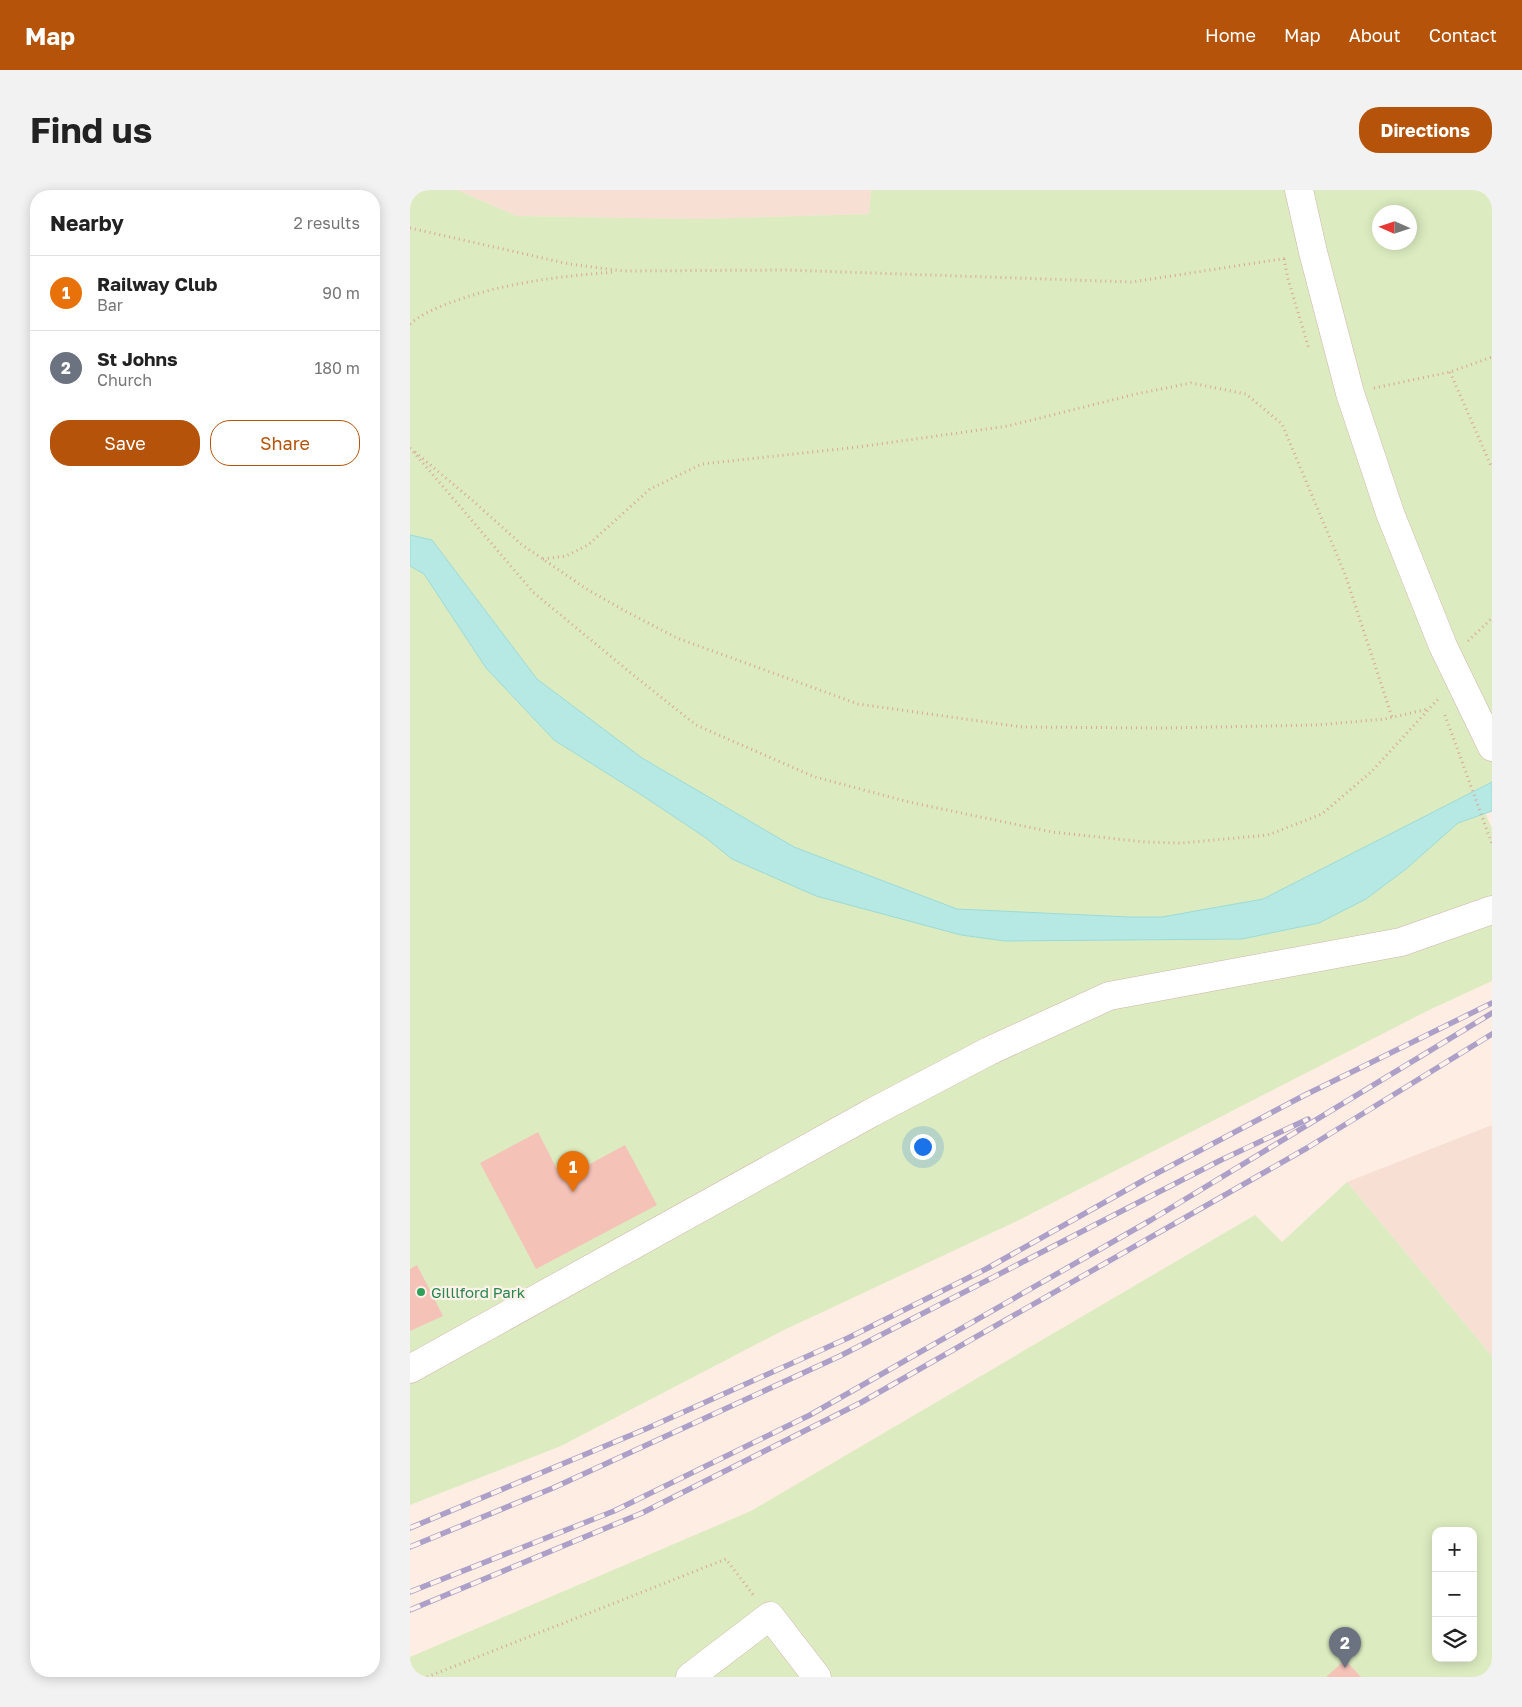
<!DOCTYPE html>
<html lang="en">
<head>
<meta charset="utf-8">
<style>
	body { margin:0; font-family:"Golos Text",sans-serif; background:#f2f2f2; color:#222 }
	.controls { position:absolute; right:15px; bottom:15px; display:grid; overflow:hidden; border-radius:10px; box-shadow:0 2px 12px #0003 }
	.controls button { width:45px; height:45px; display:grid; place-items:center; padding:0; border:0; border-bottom:1px solid #e0e0e0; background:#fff; color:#222; font:25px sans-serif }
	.compass { position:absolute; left:962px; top:15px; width:45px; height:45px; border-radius:50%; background:#fff; box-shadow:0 2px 12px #0003; rotate:273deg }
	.you { position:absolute; left:512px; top:956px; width:18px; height:18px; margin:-12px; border:4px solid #fff; border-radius:50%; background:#1a73e8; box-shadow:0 0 0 8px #1a73e833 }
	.badge { display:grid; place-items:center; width:32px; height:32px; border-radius:50%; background:#b45309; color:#fff; font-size:16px; font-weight:700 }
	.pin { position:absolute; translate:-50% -41px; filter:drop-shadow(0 1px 2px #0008) }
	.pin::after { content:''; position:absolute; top:26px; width:18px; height:15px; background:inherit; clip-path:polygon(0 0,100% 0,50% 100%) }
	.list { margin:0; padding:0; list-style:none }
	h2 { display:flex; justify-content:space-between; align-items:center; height:65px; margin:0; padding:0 20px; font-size:21px }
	h2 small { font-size:16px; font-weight:400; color:#767676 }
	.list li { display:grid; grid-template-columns:32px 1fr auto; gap:15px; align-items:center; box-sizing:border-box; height:75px; padding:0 20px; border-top:1px solid #e0e0e0 }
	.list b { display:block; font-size:19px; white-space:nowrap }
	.list p { margin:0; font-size:16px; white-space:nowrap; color:#767676 }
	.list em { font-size:16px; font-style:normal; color:#767676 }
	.actions { display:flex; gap:10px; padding:15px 20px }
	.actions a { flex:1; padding:11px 0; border:1px solid #b45309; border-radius:20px; text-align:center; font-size:18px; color:#b45309 }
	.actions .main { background:#b45309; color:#fff }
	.icon { flex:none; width:28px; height:28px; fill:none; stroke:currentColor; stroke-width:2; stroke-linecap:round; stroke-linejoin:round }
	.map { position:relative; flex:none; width:1082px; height:1487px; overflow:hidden; border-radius:20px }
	header { display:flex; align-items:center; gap:30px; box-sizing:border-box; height:70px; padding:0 25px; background:#b45309; color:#fff }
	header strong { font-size:24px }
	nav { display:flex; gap:28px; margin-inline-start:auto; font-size:18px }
	.intro { display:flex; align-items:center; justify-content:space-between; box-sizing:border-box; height:120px; padding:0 30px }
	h1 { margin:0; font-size:35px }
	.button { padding:12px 22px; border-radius:20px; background:#b45309; color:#fff; font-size:18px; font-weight:700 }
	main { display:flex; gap:30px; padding:0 30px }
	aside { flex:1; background:#fff; border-radius:20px; box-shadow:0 2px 12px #0003 }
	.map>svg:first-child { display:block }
	.residential { fill:#f8dfd3 }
	.green { fill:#dcecc0; fill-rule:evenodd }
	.water { fill:#b6e8e4; stroke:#9bdbd6 }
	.building { fill:#f5c2b8 }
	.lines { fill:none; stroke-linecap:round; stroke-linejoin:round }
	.minor-casing { stroke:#d2b4ab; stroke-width:29 }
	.path { stroke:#daa59b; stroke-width:3; stroke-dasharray:1 4; stroke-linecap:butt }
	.minor { stroke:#fff; stroke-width:28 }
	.rail-casing { stroke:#aca0c8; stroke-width:5.5 }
	.rail { stroke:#fff2ea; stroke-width:4; stroke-dasharray:11; stroke-linecap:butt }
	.leisure-dot { fill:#2e9e5b; stroke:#fff2ea; stroke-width:2 }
	.labels { text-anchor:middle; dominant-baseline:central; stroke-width:4.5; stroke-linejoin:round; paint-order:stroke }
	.leisure-label { font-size:15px; fill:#27864d; stroke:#fff2ea; text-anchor:start }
</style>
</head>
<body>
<header>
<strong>Map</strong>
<nav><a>Home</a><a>Map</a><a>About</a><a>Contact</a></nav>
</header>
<div class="intro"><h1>Find us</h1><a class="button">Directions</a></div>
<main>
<aside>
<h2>Nearby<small>2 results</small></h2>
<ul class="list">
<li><span class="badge" style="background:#e8710a">1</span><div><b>Railway Club</b><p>Bar</p></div><em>90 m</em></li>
<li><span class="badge" style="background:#6b7280">2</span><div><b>St Johns</b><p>Church</p></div><em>180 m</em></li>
</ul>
<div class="actions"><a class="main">Save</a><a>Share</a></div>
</aside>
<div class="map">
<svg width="1082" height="1487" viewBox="0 0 1082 1487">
	<rect width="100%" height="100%" fill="#feede3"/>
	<g class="residential">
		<polygon points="47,0 461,0 459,24 287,29 107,26"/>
		<polygon points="1082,935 1082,1166 937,992"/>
	</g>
	<g class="green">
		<path d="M 0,0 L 47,0 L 107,26 L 287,29 L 459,24 L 461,0 L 1082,0 L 1082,592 L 853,709 L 752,727 L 719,727 L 547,719 L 384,657 L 232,568 L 127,489 L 22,350 L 0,345 ZM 969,22 L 999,22 L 999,52 L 969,52 Z"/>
		<polygon points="0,376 14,384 76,478 144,550 230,604 296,648 322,669 481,725 551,745 595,751 832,749 909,733 956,709 996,679 1048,633 1075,623 1082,638 1082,791 1019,820 607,1031 372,1141 151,1256 0,1315"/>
		<path d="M 937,992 L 1082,1166 L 1082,1487 L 0,1487 L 0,1467 L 341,1321 L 845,1025 L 872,1052 ZM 1026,1341 L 1063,1341 L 1063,1468 L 1026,1468 Z"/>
	</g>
	<polygon class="water" points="0,345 22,350 127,489 232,568 384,657 547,719 719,727 752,727 853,709 1082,592 1082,621 1048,633 996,679 956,709 909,733 832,749 595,751 551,745 406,706 322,669 296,648 230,604 144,550 76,478 14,384 0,376"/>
	<g class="building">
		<polygon points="128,942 152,989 215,955 247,1015 126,1079 70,973"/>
		<polygon points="7,1075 33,1126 0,1141 0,1079"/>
		<polygon points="935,1470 951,1487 916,1487"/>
	</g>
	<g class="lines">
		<defs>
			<g id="minor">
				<polyline points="889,0 903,62 940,203 980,323 1033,456 1082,557"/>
				<polyline points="0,1179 461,923 579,861 699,806 991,752 1082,720"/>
				<polyline points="280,1487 360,1426 407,1487"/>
			</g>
		</defs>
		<use href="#minor" class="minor-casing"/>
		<g class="path">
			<polyline points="0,38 159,74 213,81 377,80 722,92 878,68"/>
			<polyline points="874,69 878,89 899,159"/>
			<path d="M 0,134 C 14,122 31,116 48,110 C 99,92 152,86 205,82"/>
			<polyline points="1040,182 1082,278"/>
			<polyline points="964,198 1040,182 1082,167"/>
			<polyline points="0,258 123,402 222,484 286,535 405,587 499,612 642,642 735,652 772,653 858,645 912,624 962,581 1029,508"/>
			<polyline points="5,262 62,310 111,354 178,400 217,422 267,448 448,514 612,537 754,538 907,535 975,529 1018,519"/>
			<polyline points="133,369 156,366 178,355 240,299 292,274 448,257 598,236 726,204 781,193 836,204 872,234 935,384 982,527"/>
			<polyline points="1058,451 1082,428"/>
			<polyline points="1035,525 1082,654"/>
			<polyline points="17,1487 316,1369 344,1406"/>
		</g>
		<use href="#minor" class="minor"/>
		<defs>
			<g id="rail">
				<polyline points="0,1338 238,1238 438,1148 576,1079 736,989 893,906 1082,813"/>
				<polyline points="0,1357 143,1298 430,1166 811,970 898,929"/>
				<polyline points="0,1402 204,1321 400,1225 741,1030 1082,823"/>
				<polyline points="0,1420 232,1323 452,1212 897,958 1082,844"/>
			</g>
		</defs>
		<use href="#rail" class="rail-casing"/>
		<use href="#rail" class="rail"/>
	</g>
	<circle class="leisure-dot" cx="11" cy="1102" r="5"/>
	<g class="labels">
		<g class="leisure-label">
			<text x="21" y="1102">Gilllford Park</text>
		</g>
	</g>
</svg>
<div class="controls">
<button>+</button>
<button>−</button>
<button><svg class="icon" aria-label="layers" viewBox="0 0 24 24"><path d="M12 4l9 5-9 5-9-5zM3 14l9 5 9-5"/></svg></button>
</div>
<svg class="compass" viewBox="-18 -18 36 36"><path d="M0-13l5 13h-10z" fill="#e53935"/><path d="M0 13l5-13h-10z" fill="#767676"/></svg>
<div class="you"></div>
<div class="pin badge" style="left:163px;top:1002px;background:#e8710a">1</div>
<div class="pin badge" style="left:935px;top:1478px;background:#6b7280">2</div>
</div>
</main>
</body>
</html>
